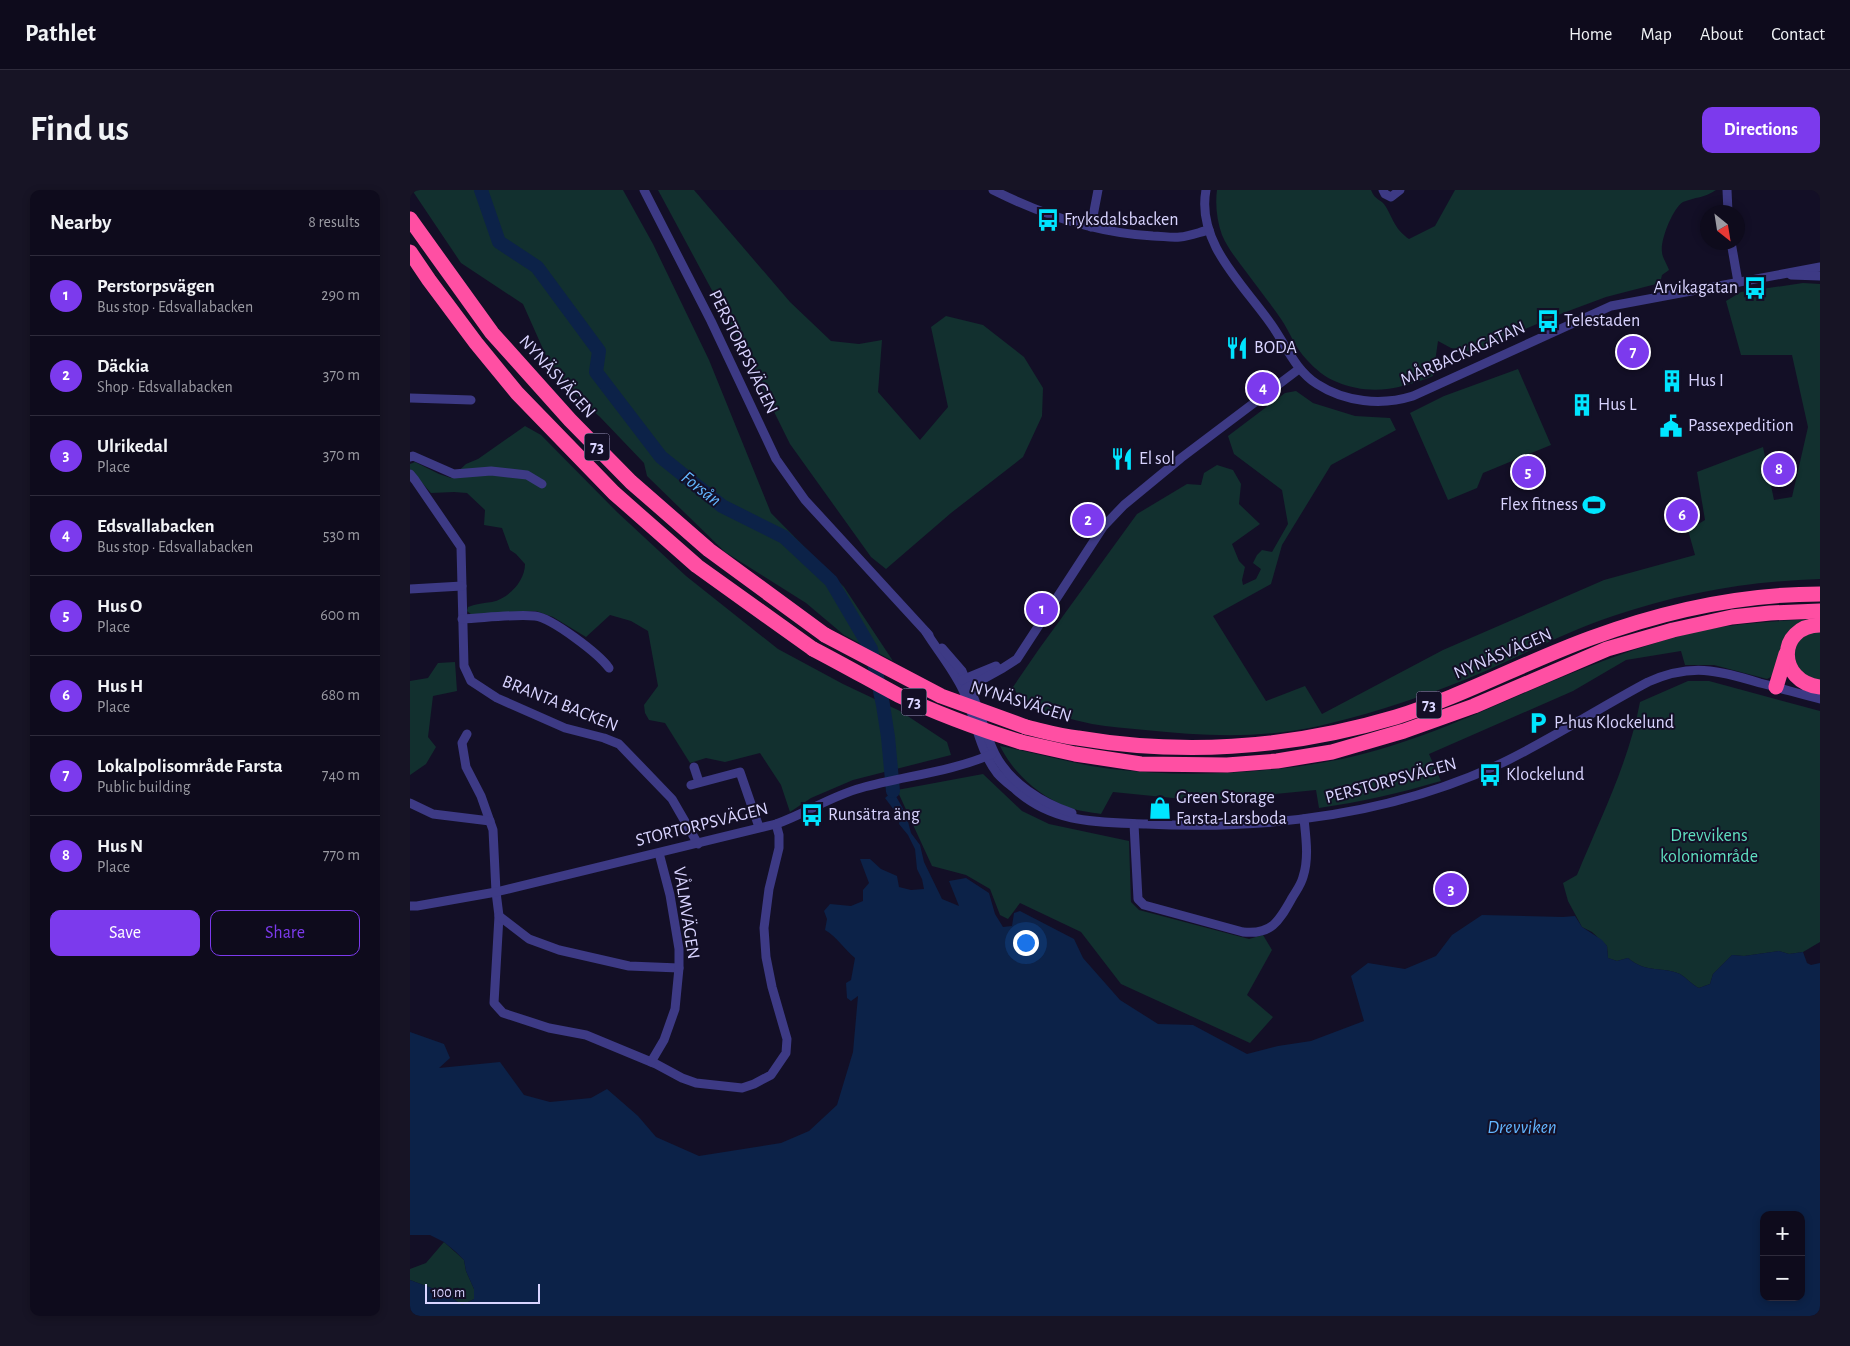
<!DOCTYPE html>
<html lang="en">
<head>
<meta charset="utf-8">
<style>
	body { margin:0; font-family:"Alegreya Sans",sans-serif; background:#171425; color:#f1f3f6 }
	.controls { position:absolute; right:15px; bottom:15px; display:grid; overflow:hidden; border-radius:10px; box-shadow:0 2px 8px #0003 }
	.controls button { width:45px; height:45px; display:grid; place-items:center; padding:0; border:0; border-bottom:1px solid #2e2b3b; background:#0e0b1c; color:#f1f3f6; font:25px sans-serif }
	.compass { position:absolute; left:1290px; top:15px; width:45px; height:45px; border-radius:50%; background:#0e0b1c; box-shadow:0 2px 8px #0003; rotate:150deg }
	.scale { position:absolute; left:15px; bottom:12px; width:115px; box-sizing:border-box; padding-left:5px; border:2px solid #d9d4ff; border-top:0; font-size:14px; line-height:18px; white-space:nowrap; color:#d9d4ff; -webkit-text-stroke:4px #130f26; paint-order:stroke }
	.you { position:absolute; left:615px; top:752px; width:18px; height:18px; margin:-12px; border:4px solid #fff; border-radius:50%; background:#1a73e8; box-shadow:0 0 0 8px #1a73e833 }
	.badge { display:grid; place-items:center; width:32px; height:32px; border-radius:50%; background:#7c3aed; color:#fff; font-size:16px; font-weight:700 }
	.pin { position:absolute; translate:-50% -50%; border:2px solid #fff; box-shadow:0 1px 5px #0006 }
	.list { margin:0; padding:0; list-style:none }
	h2 { display:flex; justify-content:space-between; align-items:center; height:65px; margin:0; padding:0 20px; font-size:21px }
	h2 small { font-size:16px; font-weight:400; color:#9b9ba3 }
	.list li { display:grid; grid-template-columns:32px 1fr auto; gap:15px; align-items:center; box-sizing:border-box; height:80px; padding:0 20px; border-top:1px solid #2e2b3b }
	.list b { display:block; font-size:19px; white-space:nowrap }
	.list p { margin:0; font-size:16px; white-space:nowrap; color:#9b9ba3 }
	.list em { font-size:16px; font-style:normal; color:#9b9ba3 }
	.actions { display:flex; gap:10px; padding:15px 20px }
	.actions a { flex:1; padding:11px 0; border:1px solid #7c3aed; border-radius:10px; text-align:center; font-size:18px; color:#7c3aed }
	.actions .main { background:#7c3aed; color:#fff }
	.map { position:relative; flex:none; width:1410px; height:1126px; overflow:hidden; border-radius:10px }
	header { display:flex; align-items:center; gap:30px; box-sizing:border-box; height:70px; padding:0 25px; background:#0e0b1c; border-bottom:1px solid #2e2b3b }
	header strong { font-size:24px }
	nav { display:flex; gap:28px; margin-inline-start:auto; font-size:18px }
	.intro { display:flex; align-items:center; justify-content:space-between; box-sizing:border-box; height:120px; padding:0 30px }
	h1 { margin:0; font-size:35px }
	.button { padding:12px 22px; border-radius:10px; background:#7c3aed; color:#fff; font-size:18px; font-weight:700 }
	main { display:flex; gap:30px; padding:0 30px }
	aside { flex:1; background:#0e0b1c; border-radius:10px; box-shadow:0 2px 8px #0003 }
	.map>svg:first-child { display:block }
	.green { fill:#12302f }
	.water { fill:#0c2248; fill-rule:evenodd }
	.lines { fill:none; stroke-linecap:round; stroke-linejoin:round }
	.river { stroke:#0c2248; stroke-width:14 }
	.street { stroke:#3d3a85; stroke-width:9 }
	.highway { stroke:#ff4fa3; stroke-width:15 }
	.highway-bridge { stroke:#ff4fa3; stroke-width:15 }
	.labels { text-anchor:middle; dominant-baseline:central; stroke-width:4; stroke-linejoin:round; paint-order:stroke }
	.shield { fill:#130f26; stroke:#9e99be; stroke-width:1 }
	.shield-label { font-size:16px; font-weight:bold; fill:#d9d4ff }
	.poi-label { font-size:18px; fill:#d9d4ff; stroke:#130f26; text-anchor:start }
	.street-label { font-size:18px; fill:#d9d4ff; stroke:#130f26 }
	.park-label { font-size:18px; fill:#5fe0c0; stroke:#130f26 }
	.water-label { font-size:19px; font-style:italic; fill:#62b6ff; stroke:#130f26 }
</style>
</head>
<body>
<header>
<strong>Pathlet</strong>
<nav><a>Home</a><a>Map</a><a>About</a><a>Contact</a></nav>
</header>
<div class="intro"><h1>Find us</h1><a class="button">Directions</a></div>
<main>
<aside>
<h2>Nearby<small>8 results</small></h2>
<ul class="list">
<li><span class="badge">1</span><div><b>Perstorpsvägen</b><p>Bus stop · Edsvallabacken</p></div><em>290 m</em></li>
<li><span class="badge">2</span><div><b>Däckia</b><p>Shop · Edsvallabacken</p></div><em>370 m</em></li>
<li><span class="badge">3</span><div><b>Ulrikedal</b><p>Place</p></div><em>370 m</em></li>
<li><span class="badge">4</span><div><b>Edsvallabacken</b><p>Bus stop · Edsvallabacken</p></div><em>530 m</em></li>
<li><span class="badge">5</span><div><b>Hus O</b><p>Place</p></div><em>600 m</em></li>
<li><span class="badge">6</span><div><b>Hus H</b><p>Place</p></div><em>680 m</em></li>
<li><span class="badge">7</span><div><b>Lokalpolisområde Farsta</b><p>Public building</p></div><em>740 m</em></li>
<li><span class="badge">8</span><div><b>Hus N</b><p>Place</p></div><em>770 m</em></li>
</ul>
<div class="actions"><a class="main">Save</a><a>Share</a></div>
</aside>
<div class="map">
<svg width="1410" height="1126" viewBox="0 0 1410 1126">
	<rect width="100%" height="100%" fill="#130f26"/>
	<g class="green">
		<polygon points="2,0 213,0 243,54 299,170 361,323 434,397 483,471 434,445 396,413 315,362 237,286 234,273 190,227 160,200 137,168 113,114 51,73"/>
		<polygon points="248,0 284,0 380,112 421,151 449,154 472,150 468,202 510,250 538,217 521,137 536,126 573,135 614,167 633,198 632,226 613,267 541,323 476,379 461,367 380,254 326,145"/>
		<path d="M 807,0 L 961,0 C 965,11 972,9 976,17 C 984,31 985,39 999,49 L 1025,36 L 1045,0 L 1306,0 C 1295,8 1285,7 1273,12 C 1263,18 1250,50 1252,62 C 1252,67 1257,74 1259,80 L 1252,85 L 1250,93 L 1196,107 L 1153,123 L 1108,142 L 1068,163 L 1041,158 L 1028,151 L 1023,186 C 991,199 960,206 927,192 C 916,188 905,179 897,170 C 885,158 880,142 871,129 C 860,113 848,98 837,83 C 828,71 818,59 812,45 C 807,31 805,15 807,0 Z"/>
		<path d="M 1393,93 L 1410,94 L 1410,389 C 1339,391 1270,403 1203,426 C 1146,445 1095,475 1039,496 C 997,512 952,526 909,536 C 850,549 794,546 735,540 C 718,538 699,537 682,534 C 659,529 636,522 614,515 L 603,497 L 629,459 L 727,324 L 777,294 L 791,295 L 794,283 L 807,275 L 823,280 L 831,294 L 829,314 L 850,334 L 822,354 L 829,371 L 835,377 L 832,390 L 833,395 L 846,389 L 851,379 L 843,373 L 847,365 L 852,360 L 862,362 L 878,334 L 872,300 L 824,264 L 818,246 L 875,203 L 886,201 L 903,213 L 945,226 L 980,228 L 986,240 L 921,275 L 872,355 L 861,394 L 803,426 L 856,511 L 895,496 L 912,524 L 1033,460 L 1194,390 L 1285,365 L 1278,340 L 1295,330 L 1287,282 L 1353,257 L 1364,310 L 1382,307 L 1398,237 L 1382,165 L 1331,165 L 1316,111 L 1331,102 Z"/>
		<polygon points="1108,179 1141,255 1073,283 1067,298 1038,310 1000,223 1034,206"/>
		<path d="M 115,236 L 131,245 L 207,322 L 276,386 L 368,459 L 433,494 L 490,521 L 537,552 L 541,565 L 443,590 L 401,608 L 380,622 L 371,595 L 350,563 L 315,572 L 296,568 L 280,573 L 255,533 L 239,530 L 235,523 L 234,515 L 248,496 L 238,441 L 221,431 L 200,425 L 176,447 L 143,427 L 126,421 L 62,425 L 57,421 L 58,417 C 66,414 74,413 82,412 C 99,408 115,391 115,374 L 106,364 L 100,360 L 92,338 L 74,335 L 75,320 L 57,303 L 44,302 L 21,303 L 0,279 L 0,274 L 5,272 L 29,284 L 41,288 L 56,274 L 68,269 Z"/>
		<path d="M 1403,429 L 1361,487 L 1357,489 L 1304,475 L 1275,475 L 1271,461 L 1216,470 L 1163,501 L 1019,564 L 1031,591 C 990,603 951,612 909,618 L 906,600 L 793,611 L 703,602 L 691,624 C 680,622 668,621 657,617 C 628,605 604,584 590,556 C 627,563 663,574 701,579 C 777,588 857,584 932,569 C 1026,549 1112,500 1201,468 C 1231,457 1263,447 1294,440 C 1330,433 1367,431 1403,429 Z"/>
		<polygon points="1410,438 1410,494 1389,486 1381,456 1387,447"/>
		<polygon points="45,472 47,501 23,506 18,547 26,557 16,574 0,585 0,491 18,488 28,473"/>
		<path d="M 1278,491 L 1299,491 L 1410,521 L 1410,752 L 1393,762 L 1379,764 L 1369,761 L 1334,766 L 1322,765 L 1303,784 L 1300,794 L 1289,798 C 1282,795 1277,788 1270,784 C 1253,776 1237,784 1218,768 L 1207,771 L 1198,768 L 1197,756 L 1182,742 L 1172,737 L 1158,711 L 1153,693 L 1167,685 C 1190,629 1219,572 1230,512 Z"/>
		<polygon points="573,584 612,621 639,634 719,651 721,712 729,720 839,749 853,745 862,760 837,805 863,827 840,853 711,794 671,742 610,713 598,729 590,725 580,699 556,685 522,676 487,600"/>
		<polygon points="34,1052 54,1070 56,1081 64,1099 64,1109 52,1115 35,1103 0,1090 0,1079 16,1073"/>
	</g>
	<path class="water" d="M 483,601 L 496,624 L 501,643 L 510,655 L 514,672 L 532,709 L 549,716 L 539,691 L 556,688 L 579,703 L 585,724 L 593,737 L 602,736 L 604,723 L 610,721 L 664,749 L 673,768 L 710,810 L 748,834 L 783,835 L 837,864 L 868,856 L 901,851 L 954,831 L 941,786 L 958,773 L 995,779 L 1026,766 L 1042,745 L 1072,725 L 1153,727 L 1165,726 L 1172,737 L 1192,750 L 1197,756 L 1198,768 L 1207,771 L 1218,768 C 1237,784 1253,776 1270,784 C 1277,788 1282,795 1289,798 L 1300,794 L 1303,784 L 1322,765 L 1334,766 L 1369,761 L 1379,764 L 1393,762 L 1397,773 L 1401,775 L 1410,773 L 1410,1126 L 0,1126 L 0,1090 L 35,1103 L 52,1115 L 64,1109 L 64,1099 L 56,1081 L 54,1070 L 46,1062 L 34,1052 L 20,1045 L 0,1045 L 0,842 L 34,854 L 40,868 L 29,878 L 90,872 L 114,905 L 140,912 L 181,908 L 197,899 L 228,926 L 246,947 L 289,966 L 371,953 L 399,941 L 427,915 L 443,862 L 448,806 L 441,811 L 437,808 L 436,793 L 441,790 L 445,768 C 434,759 427,747 415,740 L 417,729 L 414,721 L 420,714 L 441,716 L 453,711 L 453,700 L 459,693 L 450,669 L 460,669 L 471,679 L 487,686 L 489,697 L 501,700 L 514,699 L 512,689 L 507,679 L 505,659 L 498,645 L 489,634 L 490,628 L 475,608 ZM 1354,1025 L 1391,1025 L 1391,1107 L 1354,1107 Z"/>
	<g class="lines">
		<polyline class="river" points="71,0 89,52 127,77 189,161 186,182 251,267 312,316 374,347 421,391 461,459 473,515 478,547 483,601"/>
		<g class="street">
			<polyline points="234,0 301,131 366,269 395,310 519,445"/>
			<path d="M 583,0 C 633,25 687,43 743,46 C 752,46 761,48 770,47 C 780,46 790,42 799,40"/>
			<path d="M 796,0 C 786,53 834,95 861,134 C 876,155 885,180 907,194 C 935,212 971,216 1003,206 L 1201,116 L 1410,77"/>
			<polyline points="973,0 975,4 981,7 990,0"/>
			<polyline points="1317,0 1318,22"/>
			<polyline points="681,37 688,0"/>
			<polyline points="1321,52 1328,92"/>
			<polyline points="1381,85 1410,86"/>
			<polyline points="0,208 61,210"/>
			<polyline points="0,267 3,266 44,284 81,281 117,285 132,294"/>
			<polyline points="0,284 5,290 51,357 54,476 61,491 87,508 155,538 194,548 209,554 262,609 288,654"/>
			<polyline points="0,399 52,396"/>
			<path d="M 52,429 C 74,428 104,424 125,426 C 142,428 189,464 199,478"/>
			<path d="M 516,442 C 528,461 543,479 553,500 C 565,526 569,560 587,583 C 592,589 600,595 606,600 C 645,634 688,632 736,634 C 856,640 981,625 1092,573 C 1142,549 1189,518 1238,492 C 1281,473 1307,480 1350,493 C 1370,498 1390,504 1410,509"/>
			<path d="M 532,458 L 552,481 L 555,488 C 568,512 573,540 585,564 C 600,593 632,613 662,623"/>
			<polyline points="552,490 586,476"/>
			<polyline points="555,499 593,478 607,469 693,337 714,315 771,268 889,179"/>
			<polyline points="57,544 52,553 56,577 71,606 83,640 86,702 89,726 84,813 93,823 139,838 176,845 246,874 272,888 286,893 332,898 344,894 361,885 376,863 377,849 362,797 356,767 354,738 359,699 369,658 369,645 366,634"/>
			<polyline points="284,577 289,592"/>
			<polyline points="281,595 330,582 349,637"/>
			<polyline points="0,613 23,624 80,631"/>
			<path d="M 724,634 L 728,709 L 734,715 L 833,742 C 862,745 869,731 882,708 C 886,701 891,695 893,687 C 899,669 896,648 894,629"/>
			<path d="M 0,716 L 7,716 L 86,702 L 366,634 C 395,624 421,606 451,598 C 494,586 541,582 582,564"/>
			<polyline points="89,726 119,749 149,760 219,776 269,778"/>
			<polyline points="241,872 254,850 265,819 269,778 269,759 260,705 249,663"/>
		</g>
		<g class="highway">
			<polyline points="0,29 82,143 160,230 221,292 299,360 415,445"/>
			<polyline points="0,62 19,90 66,153 107,203 204,303 287,376 403,459"/>
			<path d="M 1410,435 C 1366,436 1367,492 1410,497"/>
			<polyline points="1366,497 1376,464"/>
			<path d="M 616,537 C 633,541 650,546 668,548 C 775,566 882,558 986,527 C 1053,506 1115,472 1181,448 C 1254,421 1332,404 1410,404"/>
			<polyline points="611,552 665,564 731,574 817,575 867,571 922,562 994,541 1064,516 1197,459 1263,440 1322,427 1360,423 1410,421"/>
		</g>
		<g class="highway-bridge">
			<polyline points="415,445 531,506 616,537"/>
			<path d="M 403,459 C 432,474 460,490 488,505 C 528,524 569,539 611,552"/>
		</g>
	</g>
	<defs>
		<symbol id="bus-bare" viewBox="-9 -9 18 18"><path d="M-5-6H5V4H4V6H2V4H-2V6H-4V4H-5ZM-3.5-4V0h7V-4ZM-3.5 1.2v1.5H-2V1.2ZM2 1.2v1.5H3.5V1.2Z" fill="#00e5ff" stroke="#130f26" stroke-width="2.5" paint-order="stroke"/></symbol>
		<symbol id="restaurant-bare" viewBox="-9 -9 18 18"><path d="M-5-6h1v4h1v-4h1v4h1v-4h1v5L-1.5 .5V6h-2V.5L-5-1ZM5-6V6H3V1.5H1.5Q1.5-4 5-6Z" fill="#00e5ff" stroke="#130f26" stroke-width="2.5" paint-order="stroke"/></symbol>
		<symbol id="building-bare" viewBox="-9 -9 18 18"><path d="M-4-6H4V6H1V3H-1V6H-4ZM-2.5-4.3h1.7v1.8h-1.7ZM.8-4.3h1.7v1.8H.8ZM-2.5-1h1.7V.8h-1.7ZM.8-1h1.7V.8H.8Z" fill="#00e5ff" stroke="#130f26" stroke-width="2.5" paint-order="stroke"/></symbol>
		<symbol id="civic-bare" viewBox="-9 -9 18 18"><path d="M-.6-6.5H3V-4.5H.6V-3L4-1V1h2V6H-6V1h2V-1L-.6-3ZM-1.2 2.5V6h2.4V2.5Z" fill="#00e5ff" stroke="#130f26" stroke-width="2.5" paint-order="stroke"/></symbol>
		<symbol id="stadium-bare" viewBox="-9 -9 18 18"><path d="M0-5a6.5 5 0 1 0 0 10a6.5 5 0 1 0 0-10ZM-3.5-1.8h7v3.6h-7Z" fill="#00e5ff" stroke="#130f26" stroke-width="2.5" paint-order="stroke"/></symbol>
		<symbol id="parking-bare" viewBox="-9 -9 18 18"><path d="M-3.5-5.5H1a3.5 3.5 0 0 1 0 7H-1V5.5H-3.5ZM-1-3.4V-.6H.8a1.4 1.4 0 0 0 0-2.8Z" fill="#00e5ff" stroke="#130f26" stroke-width="2.5" paint-order="stroke"/></symbol>
		<symbol id="shop-bare" viewBox="-9 -9 18 18"><path d="M-5-2.5h2.3a2.7 3.5 0 0 1 5.4 0H5L5.5 6h-11ZM-1.5-2.5h3a1.5 2.3 0 0 0-3 0Z" fill="#00e5ff" stroke="#130f26" stroke-width="2.5" paint-order="stroke"/></symbol>
	</defs>
	<g fill-rule="evenodd">
		<use href="#bus-bare" x="622" y="14" width="32" height="32"/>
		<use href="#bus-bare" x="1329" y="82" width="32" height="32"/>
		<use href="#bus-bare" x="1122" y="115" width="32" height="32"/>
		<use href="#restaurant-bare" x="811" y="142" width="32" height="32"/>
		<use href="#building-bare" x="1246" y="175" width="32" height="32"/>
		<use href="#building-bare" x="1156" y="199" width="32" height="32"/>
		<use href="#civic-bare" x="1245" y="220" width="32" height="32"/>
		<use href="#restaurant-bare" x="696" y="253" width="32" height="32"/>
		<use href="#stadium-bare" x="1168" y="299" width="32" height="32"/>
		<use href="#parking-bare" x="1112" y="517" width="32" height="32"/>
		<use href="#bus-bare" x="1064" y="569" width="32" height="32"/>
		<use href="#shop-bare" x="734" y="602" width="32" height="32"/>
		<use href="#bus-bare" x="386" y="609" width="32" height="32"/>
	</g>
	<g class="labels">
		<g class="shield">
			<rect x="174.5" y="243.5" width="25" height="27" rx="4"/>
			<rect x="491.5" y="498.5" width="25" height="27" rx="4"/>
			<rect x="1006.5" y="501.5" width="25" height="27" rx="4"/>
		</g>
		<g class="shield-label">
			<text x="187" y="257">73</text>
			<text x="504" y="512">73</text>
			<text x="1019" y="515">73</text>
		</g>
		<g class="poi-label">
			<text x="654" y="30">Fryksdalsbacken</text>
			<text x="1328" y="98" text-anchor="end">Arvikagatan</text>
			<text x="1154" y="131">Telestaden</text>
			<text x="844" y="158">BODA</text>
			<text x="1278" y="191">Hus I</text>
			<text x="1188" y="215">Hus L</text>
			<text x="1278" y="236">Passexpedition</text>
			<text x="729" y="269">El sol</text>
			<text x="1168" y="315" text-anchor="end">Flex fitness</text>
			<text x="1144" y="533">P-hus Klockelund</text>
			<text x="1096" y="585">Klockelund</text>
			<text x="766" y="608">Green Storage<tspan x="766" dy="21">Farsta-Larsboda</tspan></text>
			<text x="418" y="625">Runsätra äng</text>
		</g>
		<g class="street-label">
			<text transform="translate(333 162) rotate(64)">PERSTORPSVÄGEN</text>
			<text transform="translate(1053 164) rotate(-24)">MÅRBACKAGATAN</text>
			<text transform="translate(147 187) rotate(48)">NYNÄSVÄGEN</text>
			<text transform="translate(1093 464) rotate(-23)">NYNÄSVÄGEN</text>
			<text transform="translate(611 512) rotate(17)">NYNÄSVÄGEN</text>
			<text transform="translate(150 514) rotate(22)">BRANTA BACKEN</text>
			<text transform="translate(981 591) rotate(-15)">PERSTORPSVÄGEN</text>
			<text transform="translate(292 635) rotate(-14)">STORTORPSVÄGEN</text>
			<text transform="translate(276 723) rotate(81)">VÅLMVÄGEN</text>
		</g>
		<g class="park-label">
			<text x="1299" y="646">Drevvikens<tspan x="1299" dy="21">koloniområde</tspan></text>
		</g>
		<g class="water-label">
			<text transform="translate(291 299) rotate(38)">Forsån</text>
			<text x="1112" y="937">Drevviken</text>
		</g>
	</g>
</svg>
<div class="controls">
<button>+</button>
<button>−</button>
</div>
<svg class="compass" viewBox="-18 -18 36 36"><path d="M0-13l5 13h-10z" fill="#e53935"/><path d="M0 13l5-13h-10z" fill="#9b9ba3"/></svg>
<div class="scale">100 m</div>
<div class="you"></div>
<div class="pin badge" style="left:632px;top:419px">1</div>
<div class="pin badge" style="left:678px;top:330px">2</div>
<div class="pin badge" style="left:1041px;top:699px">3</div>
<div class="pin badge" style="left:853px;top:198px">4</div>
<div class="pin badge" style="left:1118px;top:282px">5</div>
<div class="pin badge" style="left:1272px;top:325px">6</div>
<div class="pin badge" style="left:1223px;top:162px">7</div>
<div class="pin badge" style="left:1369px;top:279px">8</div>
</div>
</main>
</body>
</html>
